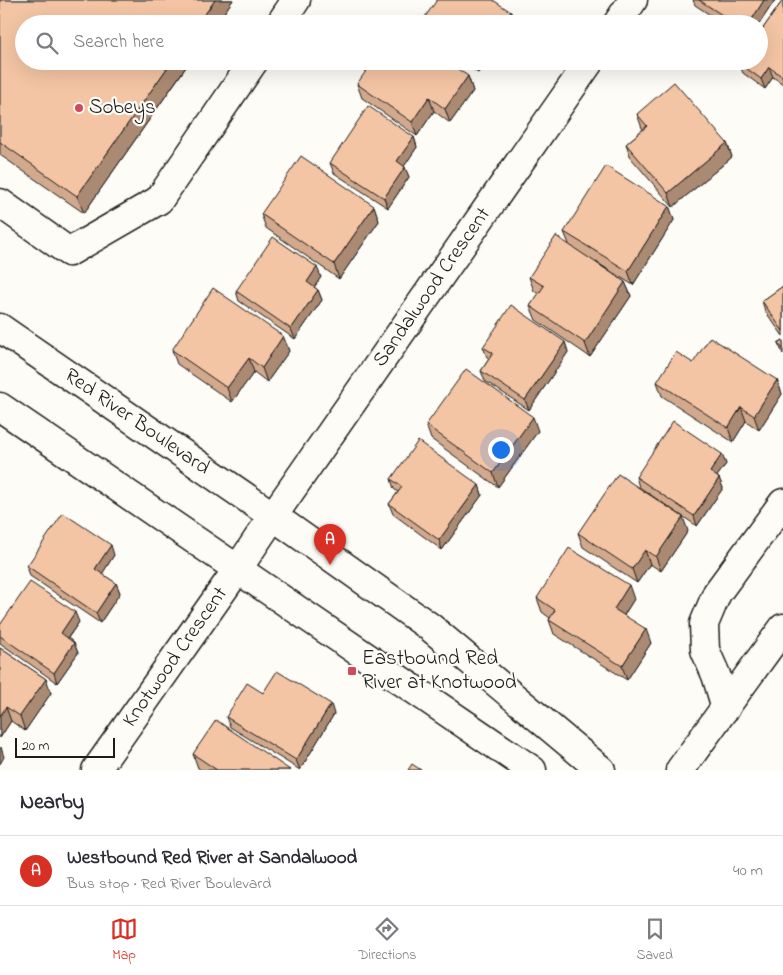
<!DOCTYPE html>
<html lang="en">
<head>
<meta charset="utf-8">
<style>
	body { margin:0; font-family:"Indie Flower",sans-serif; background:#f2f2f3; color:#2b2b33 }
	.scale { position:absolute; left:15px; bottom:12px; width:100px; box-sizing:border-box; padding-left:5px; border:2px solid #1c1c1c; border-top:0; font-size:14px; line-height:18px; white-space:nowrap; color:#1c1c1c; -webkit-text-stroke:4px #fdfcf7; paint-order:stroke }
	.you { position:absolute; left:500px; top:449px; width:18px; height:18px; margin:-12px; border:4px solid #fff; border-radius:50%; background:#1a73e8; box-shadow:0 0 0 8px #1a73e833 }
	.badge { display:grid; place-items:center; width:32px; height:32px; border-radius:50%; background:#d93025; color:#fff; font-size:16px; font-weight:700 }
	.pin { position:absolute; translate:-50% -41px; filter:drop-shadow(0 1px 2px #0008) }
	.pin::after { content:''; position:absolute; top:26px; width:18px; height:15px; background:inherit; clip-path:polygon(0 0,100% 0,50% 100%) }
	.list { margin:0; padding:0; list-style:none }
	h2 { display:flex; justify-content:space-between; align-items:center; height:65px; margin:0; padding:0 20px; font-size:21px }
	h2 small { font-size:16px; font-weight:400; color:#7c7c81 }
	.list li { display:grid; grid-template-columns:32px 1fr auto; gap:15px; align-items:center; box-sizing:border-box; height:70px; padding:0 20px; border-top:1px solid #e1e1e2 }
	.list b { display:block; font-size:19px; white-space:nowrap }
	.list p { margin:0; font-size:16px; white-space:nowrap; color:#7c7c81 }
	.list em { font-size:16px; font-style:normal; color:#7c7c81 }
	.icon { flex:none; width:28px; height:28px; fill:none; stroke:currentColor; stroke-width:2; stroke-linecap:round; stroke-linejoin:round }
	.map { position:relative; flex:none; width:783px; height:770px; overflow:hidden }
	.search { position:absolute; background:#fff; box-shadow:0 5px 20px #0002; left:15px; right:15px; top:15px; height:55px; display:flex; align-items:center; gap:12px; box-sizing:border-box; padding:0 18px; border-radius:28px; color:#7c7c81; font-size:19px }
	.sheet { height:135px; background:#fff }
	nav { display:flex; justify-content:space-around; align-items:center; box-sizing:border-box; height:70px; border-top:1px solid #e1e1e2; background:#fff; font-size:14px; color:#7c7c81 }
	nav a { display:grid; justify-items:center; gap:2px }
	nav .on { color:#d93025 }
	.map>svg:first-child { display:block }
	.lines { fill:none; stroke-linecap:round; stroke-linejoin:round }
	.minor-casing { stroke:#1c1c1c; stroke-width:31 }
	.minor { stroke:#fdfcf7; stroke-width:28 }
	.wall { fill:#d2a98d; stroke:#1c1c1c }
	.shaded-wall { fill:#ab8a73; stroke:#1c1c1c }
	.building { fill:#f4c5a4; stroke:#1c1c1c }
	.poi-dot { fill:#d1495b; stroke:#fdfcf7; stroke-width:2 }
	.labels { text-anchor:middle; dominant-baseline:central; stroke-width:4.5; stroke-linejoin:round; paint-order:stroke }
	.poi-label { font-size:21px; fill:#1c1c1c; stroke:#fdfcf7; text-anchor:start }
	.street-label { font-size:21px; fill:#1c1c1c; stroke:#fdfcf7 }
</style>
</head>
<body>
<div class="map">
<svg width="783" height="770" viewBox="0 0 783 770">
	<rect width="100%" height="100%" fill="#fdfcf7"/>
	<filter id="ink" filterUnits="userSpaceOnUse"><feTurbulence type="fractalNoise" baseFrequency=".02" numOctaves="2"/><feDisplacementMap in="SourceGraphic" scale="10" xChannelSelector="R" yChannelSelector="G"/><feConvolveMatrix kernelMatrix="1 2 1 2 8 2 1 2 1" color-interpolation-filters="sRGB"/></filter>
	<g filter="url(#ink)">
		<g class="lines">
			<defs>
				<g id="minor">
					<polyline points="280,24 296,0"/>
					<polyline points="617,24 633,0"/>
					<polyline points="0,203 69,252 159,200 254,61"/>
					<path id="s1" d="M 0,328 L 273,516 L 430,627 L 601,770"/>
					<polyline points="0,407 532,770"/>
					<polyline points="726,708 716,675 705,650 704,624 717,593 783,503"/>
					<path id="s2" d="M 96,770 L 237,570 L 273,516 L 590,61"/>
					<polyline points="680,770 783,628"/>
				</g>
			</defs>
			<use href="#minor" class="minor-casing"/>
			<use href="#minor" class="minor"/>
		</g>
		<g class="wall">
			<polygon points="0,0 233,0 84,213 0,155"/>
			<polygon points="693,0 775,0 759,24 724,24 695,5"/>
			<polygon points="783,0 783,84 773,77 765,89 743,73 739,63"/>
			<polygon points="461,61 486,61 478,73"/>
			<polygon points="468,76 473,91 450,123 434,111 417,136 362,98 357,84"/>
			<polygon points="637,114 727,143 732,157 673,207 631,158 626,144 643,129 642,128"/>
			<polygon points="414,137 417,147 404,166 409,177 388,208 334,173 330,163"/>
			<polygon points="374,206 379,221 339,279 266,228 261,214"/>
			<polygon points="669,206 674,220 633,285 596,262 625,282 631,296 590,357 536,320 530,306 539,294 534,291 529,277 569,244 564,232"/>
			<polygon points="321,277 314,287 318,290 322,300 295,339 239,301 236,291"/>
			<polygon points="783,286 783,336 765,311 762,301"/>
			<polygon points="283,336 289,351 267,382 254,372 232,402 177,364 172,350"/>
			<polygon points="783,340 783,354 778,343"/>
			<polygon points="565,342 568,352 529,410 485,381 481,371 489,359 487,357 483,347"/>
			<polygon points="693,363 777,380 782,394 759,430 746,421 733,442 662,396 657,382"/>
			<polygon points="426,425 538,431 498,487 431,439"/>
			<polygon points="722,454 726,464 717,476 719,478 723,488 697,526 639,487 636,477"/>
			<polygon points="391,479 479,485 482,495 442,550 393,514 389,504 398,492 394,489"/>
			<polygon points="688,531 661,571 650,564 637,583 583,547 578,533"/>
			<polygon points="114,555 102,574 116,583 120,593 100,623 30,576 27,566"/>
			<polygon points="537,598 634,599 624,615 651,643 627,680 554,634 549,620 550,618 542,612"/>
			<polygon points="79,622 68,638 74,643 78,653 57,683 0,643 0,625"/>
			<polygon points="0,648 46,679 51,693 25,731 11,721 0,738"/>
			<polygon points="263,693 334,714 300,770 230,727 226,717"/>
			<polygon points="193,754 290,770 201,770 198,768"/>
		</g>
		<g class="shaded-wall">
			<polygon points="215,0 233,0 216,24 198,24"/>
			<polygon points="764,0 775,0 759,24 749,24"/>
			<polygon points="511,12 514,22 513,24 502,24"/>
			<polygon points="172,61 190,61 84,213 77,196"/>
			<polygon points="475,61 486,61 478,73 474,63"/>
			<polygon points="769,67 773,77 765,89 761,79"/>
			<polygon points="468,76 473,91 450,123 445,109"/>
			<polygon points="429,97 434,111 417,136 412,122"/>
			<polygon points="414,137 417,147 401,171 397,161"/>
			<polygon points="727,143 732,157 673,207 668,193"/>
			<polygon points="405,167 409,177 388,208 384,198"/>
			<polygon points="374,206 379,221 339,279 334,264"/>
			<polygon points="669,206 674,220 633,285 628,271"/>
			<polygon points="317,267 321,277 311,292 307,282"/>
			<polygon points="625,282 631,296 590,357 585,343"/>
			<polygon points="318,290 322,300 295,339 291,329"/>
			<polygon points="283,336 289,351 267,382 262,368"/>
			<polygon points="565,342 568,352 529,410 525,400"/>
			<polygon points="249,358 254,372 232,402 227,388"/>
			<polygon points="777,380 782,394 759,430 754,416"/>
			<polygon points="741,407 746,421 733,442 728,428"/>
			<polygon points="533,417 538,431 498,487 493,473"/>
			<polygon points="722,454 726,464 713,482 710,472"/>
			<polygon points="719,478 723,488 697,526 694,516"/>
			<polygon points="479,485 482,495 442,550 439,540"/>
			<polygon points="683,517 688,531 661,571 656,557"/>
			<polygon points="111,545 114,555 99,579 95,569"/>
			<polygon points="645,550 650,564 637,583 632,569"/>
			<polygon points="116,583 120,593 100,623 96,613"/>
			<polygon points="629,585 634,599 619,623 614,609"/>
			<polygon points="75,612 79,622 64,643 61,633"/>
			<polygon points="646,629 651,643 627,680 622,666"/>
			<polygon points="74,643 78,653 57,683 54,673"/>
			<polygon points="46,679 51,693 25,731 20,716"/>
			<polygon points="331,704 334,714 300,770 296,760"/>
			<polygon points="6,707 11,721 0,738 0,716"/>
			<polygon points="1,747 4,757 0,764 0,748"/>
		</g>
		<g class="building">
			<polygon points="0,0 215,0 198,24 24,24 24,61 172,61 77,196 0,142"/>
			<polygon points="437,0 493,0 511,12 502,24 420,24"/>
			<polygon points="699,0 764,0 749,24 736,24"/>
			<polygon points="783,0 783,77 769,67 761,79 739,63 740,61 759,61 759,34"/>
			<polygon points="373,61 446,61 468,76 445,109 429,97 412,122 357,84"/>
			<polygon points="674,82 727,143 668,193 626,144 647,126 637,114"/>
			<polygon points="368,106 414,137 397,161 405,167 384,198 330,163"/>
			<polygon points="301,156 374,206 334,264 261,214"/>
			<polygon points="606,166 669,206 628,271 564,232"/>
			<polygon points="556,236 625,282 585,343 530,306 544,286 529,277"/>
			<polygon points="273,237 317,267 307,282 318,290 291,329 236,291"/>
			<polygon points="783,286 783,331 762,301"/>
			<polygon points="213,288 283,336 262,368 249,358 227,388 172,350"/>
			<polygon points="511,305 565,342 525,400 481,371 493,353 483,347"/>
			<polygon points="710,337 777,380 754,416 741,407 728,428 657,382 676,352 693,363"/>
			<polygon points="783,340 783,349 778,343"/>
			<polygon points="466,369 533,417 493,473 426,425"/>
			<polygon points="673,421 722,454 710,472 719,478 694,516 636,477"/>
			<polygon points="418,441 479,485 439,540 389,504 402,487 391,479"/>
			<polygon points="618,474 683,517 656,557 645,550 632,569 578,533"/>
			<polygon points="63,513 111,545 95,569 116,583 96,613 27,566"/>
			<polygon points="569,548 629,585 614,609 646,629 622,666 549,620 555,610 537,598"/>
			<polygon points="30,582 75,612 61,633 74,643 54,673 0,636 0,625"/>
			<polygon points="0,648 46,679 20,716 6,707 0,716"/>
			<polygon points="277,671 331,704 296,760 226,717 247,683 263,693"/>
			<polygon points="216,720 290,770 217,770 193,754"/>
			<polygon points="412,764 421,770 408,770"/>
		</g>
	</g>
	<g class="poi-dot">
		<circle cx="79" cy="108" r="5"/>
		<rect x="347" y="666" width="10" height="10" rx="2.5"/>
	</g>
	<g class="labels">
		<g class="poi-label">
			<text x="89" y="108">Sobeys</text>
			<text x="362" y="659">Eastbound Red<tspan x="362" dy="24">River at Knotwood</tspan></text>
		</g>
		<g class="street-label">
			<text stroke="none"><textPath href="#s2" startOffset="588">Sandalwood Crescent</textPath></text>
			<text stroke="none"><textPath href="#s1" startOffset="166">Red River Boulevard</textPath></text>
			<text stroke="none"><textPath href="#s2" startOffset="138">Knotwood Crescent</textPath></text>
		</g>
	</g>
</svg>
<div class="scale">20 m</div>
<div class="you"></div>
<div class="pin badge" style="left:330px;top:565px">A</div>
<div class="search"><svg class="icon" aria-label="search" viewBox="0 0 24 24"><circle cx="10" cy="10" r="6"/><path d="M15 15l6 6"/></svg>Search here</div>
</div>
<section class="sheet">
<h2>Nearby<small></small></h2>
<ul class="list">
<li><span class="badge">A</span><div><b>Westbound Red River at Sandalwood</b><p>Bus stop · Red River Boulevard</p></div><em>40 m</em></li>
</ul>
</section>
<nav>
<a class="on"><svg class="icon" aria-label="map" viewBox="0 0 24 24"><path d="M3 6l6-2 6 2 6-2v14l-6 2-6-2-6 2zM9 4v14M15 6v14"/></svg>Map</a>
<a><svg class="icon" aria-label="directions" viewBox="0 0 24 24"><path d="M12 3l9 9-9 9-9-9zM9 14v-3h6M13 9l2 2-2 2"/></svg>Directions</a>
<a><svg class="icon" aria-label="saved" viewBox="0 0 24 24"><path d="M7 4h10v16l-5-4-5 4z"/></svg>Saved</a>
</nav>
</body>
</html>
